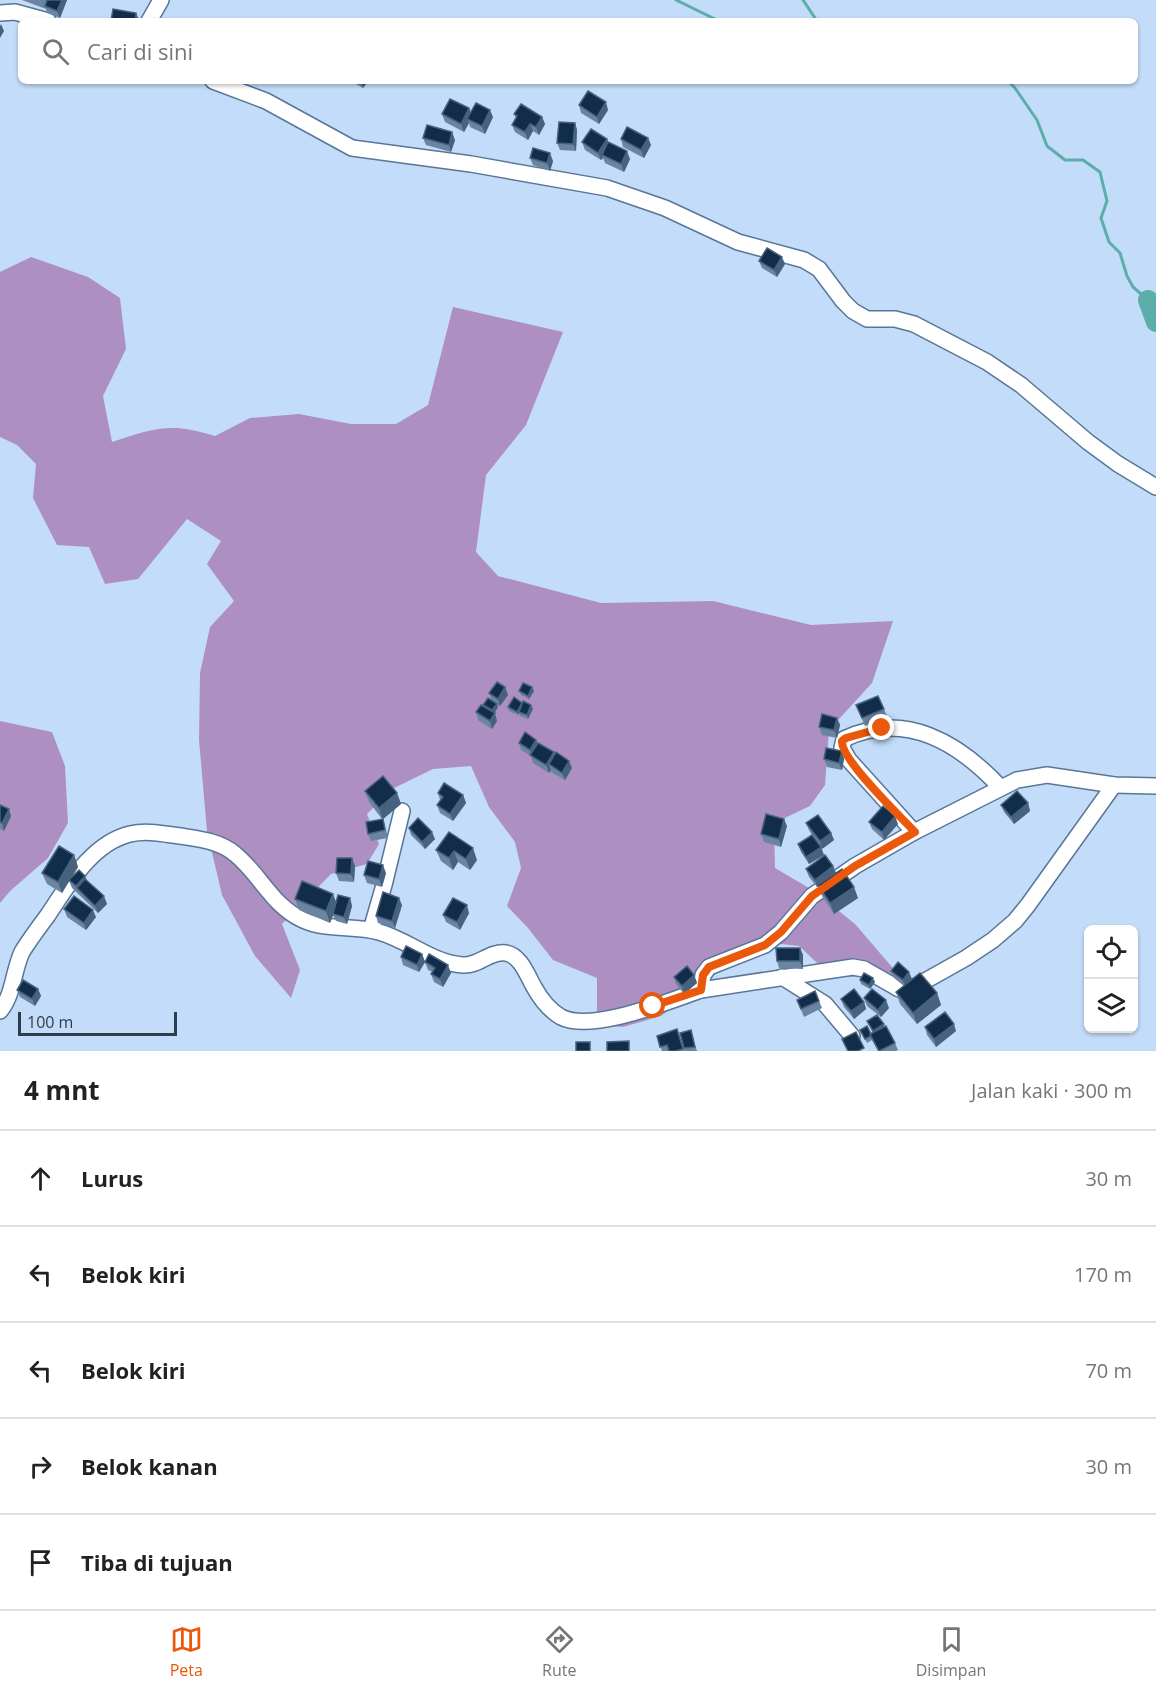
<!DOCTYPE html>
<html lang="id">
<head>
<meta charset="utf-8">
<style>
	body { margin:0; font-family:"Open Sans",sans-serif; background:#f6f6f6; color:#222 }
	.controls { position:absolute; right:18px; bottom:18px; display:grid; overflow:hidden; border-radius:9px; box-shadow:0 2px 4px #0004 }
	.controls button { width:54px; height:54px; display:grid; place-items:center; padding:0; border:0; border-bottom:2px solid #e0e0e0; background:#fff; color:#222; font:30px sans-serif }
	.scale { position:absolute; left:18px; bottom:15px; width:159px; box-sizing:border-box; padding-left:6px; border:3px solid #2f3c4a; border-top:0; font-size:16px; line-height:21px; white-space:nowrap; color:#2f3c4a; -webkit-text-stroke:4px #c3dcf9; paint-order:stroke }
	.stop { position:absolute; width:18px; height:18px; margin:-14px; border:4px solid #ea580c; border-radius:50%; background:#fff }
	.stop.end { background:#ea580c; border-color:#fff; box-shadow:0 2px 6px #0008 }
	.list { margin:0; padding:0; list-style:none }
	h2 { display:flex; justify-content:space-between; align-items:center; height:78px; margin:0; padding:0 24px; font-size:26px }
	h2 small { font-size:20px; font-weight:400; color:#767676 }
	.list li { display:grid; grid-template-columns:39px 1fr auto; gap:18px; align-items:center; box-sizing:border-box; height:96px; padding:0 24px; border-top:2px solid #e0e0e0 }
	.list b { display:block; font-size:22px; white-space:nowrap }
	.list em { font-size:20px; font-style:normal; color:#767676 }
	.icon { flex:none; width:33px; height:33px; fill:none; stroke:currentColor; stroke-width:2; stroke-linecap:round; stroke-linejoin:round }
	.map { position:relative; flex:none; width:1156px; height:1051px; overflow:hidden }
	.search { position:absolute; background:#fff; box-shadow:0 2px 4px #0004; left:18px; right:18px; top:18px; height:66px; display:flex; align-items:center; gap:15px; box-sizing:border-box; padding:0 21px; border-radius:9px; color:#767676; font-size:22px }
	.sheet { height:558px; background:#fff }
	nav { display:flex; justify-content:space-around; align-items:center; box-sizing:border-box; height:84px; border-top:2px solid #e0e0e0; background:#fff; font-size:16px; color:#767676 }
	nav a { display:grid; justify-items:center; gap:3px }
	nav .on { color:#ea580c }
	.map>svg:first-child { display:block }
	.forest { fill:#ae8fc2 }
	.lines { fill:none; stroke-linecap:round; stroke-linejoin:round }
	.stream { stroke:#5caeaa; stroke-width:3 }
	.river { stroke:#5caeaa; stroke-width:20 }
	.minor-casing { stroke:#597697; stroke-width:18 }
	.minor { stroke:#fff; stroke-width:15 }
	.wall { fill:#6a84a1 }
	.shaded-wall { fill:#47627e }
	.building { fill:#122d49; stroke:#47627e; stroke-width:1.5 }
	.route { stroke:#ea580c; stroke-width:8 }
</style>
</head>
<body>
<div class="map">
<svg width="1156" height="1051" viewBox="0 0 1156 1051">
	<rect width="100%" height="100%" fill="#c3dcf9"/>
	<g class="forest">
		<path d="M 31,257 L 88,277 L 120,298 L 126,349 L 103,396 L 112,442 C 155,428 170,422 215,436 L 250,418 L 299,414 L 351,424 L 396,424 L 428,405 L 453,307 L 563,332 L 526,425 L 486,475 L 476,552 L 498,576 L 601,603 L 713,601 L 811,625 L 893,621 L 872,683 L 829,730 L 825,785 L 810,806 L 774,823 L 775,868 L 814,891 L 855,924 L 904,981 L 830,975 L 799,946 L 761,942 L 704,968 L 682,1000 L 661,1016 L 623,1027 L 597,1025 L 597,978 L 553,960 L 528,928 L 507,906 L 521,868 L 515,842 L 489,807 L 471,766 L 433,769 L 392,789 L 367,814 L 379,844 L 367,864 L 331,874 L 282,924 L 300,970 L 291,998 L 255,956 L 222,895 L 207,831 L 199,740 L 200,673 L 210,627 L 234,601 L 207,564 L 221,541 L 187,519 L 138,579 L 105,584 L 89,547 L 57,545 L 33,498 L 36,464 L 17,445 L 0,437 L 0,272 Z"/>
		<polygon points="0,721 52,732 65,766 68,823 48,858 10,891 0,903"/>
	</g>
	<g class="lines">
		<g class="stream">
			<polyline points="676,0 719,21"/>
			<polyline points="803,0 817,21"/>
			<polyline points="1008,81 1015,88 1037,120 1047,146 1065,160 1083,160 1100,172 1107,201 1101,218 1109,242 1120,253 1127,276 1133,287 1148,300"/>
		</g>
		<polyline class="river" points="1148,300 1156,322"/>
		<defs>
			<g id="minor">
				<polyline points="0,13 15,12 48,21"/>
				<polyline points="149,21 161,0"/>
				<polyline points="213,81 266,101 352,148 471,164 607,188 665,208 738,242 804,260 819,269 843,301 853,311 867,319 895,319 914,324 987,362 1021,385 1088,442 1118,464 1156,487"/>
				<path d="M 914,832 L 849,760 L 842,748 L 844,739 C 905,710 959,743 1000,787"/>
				<polyline points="371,930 384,885 402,811"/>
				<polyline points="782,977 825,1004 852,1036"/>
				<polyline points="701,990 853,967 864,969 899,989 909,990 966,958 993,940 1015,921 1028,905 1114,785"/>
				<path d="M 0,1011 C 14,994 13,971 22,952 C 30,939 39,927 48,915 C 68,885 92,843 130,834 C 147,830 164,834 180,836 C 199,839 220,841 235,854 C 260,874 272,906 303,920 C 327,931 354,925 379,932 C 408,940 432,963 463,965 C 479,966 489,951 506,953 C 521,956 527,975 534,987 C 540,998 549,1010 561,1017 C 591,1033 669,1001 701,990 L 703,975 L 709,967 L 765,945 L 781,932 L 812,896 L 855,866 L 914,832 L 1017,780 L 1047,775 L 1114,785 L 1156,786"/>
			</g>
		</defs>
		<use href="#minor" class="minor-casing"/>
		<use href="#minor" class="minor"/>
	</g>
	<g class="wall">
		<polygon points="22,0 67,0 60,18 47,13 46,9"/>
		<polygon points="351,81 368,81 363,88"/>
		<polygon points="579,105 608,110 599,124 581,113"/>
		<polygon points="469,108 471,112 493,117 485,134 470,127 469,123 464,132 445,122 442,114"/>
		<polygon points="514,114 542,117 545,124 539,135 533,131 528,140 515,132 512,125 516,118"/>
		<polygon points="575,123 577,130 576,151 560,150 557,143"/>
		<polygon points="423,138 455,140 451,152 426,145"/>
		<polygon points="648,138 651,145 644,158 623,147 621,139"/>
		<polygon points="582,142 608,142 630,159 624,172 605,163 603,158 601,160 585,150"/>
		<polygon points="530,158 553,161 550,171 533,165"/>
		<polygon points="759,261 785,264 777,277 762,268"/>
		<polygon points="505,687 508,695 500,706 497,704 498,707 494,713 497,721 492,729 478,720 476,712 484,707 483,705 492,701 489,693"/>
		<polygon points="519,691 534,691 529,699 521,695"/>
		<polygon points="878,696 887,716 865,726 856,705"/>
		<polygon points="522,703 522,704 531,705 533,709 528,719 520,716 519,713 518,715 509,711 508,707"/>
		<polygon points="837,718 840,725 837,738 822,735 819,727"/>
		<polygon points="536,740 538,744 554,752 555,754 569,761 572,768 565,780 551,772 551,770 549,773 533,763 531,756 521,750 519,743"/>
		<polygon points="842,751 844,759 842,770 827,767 824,759"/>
		<polygon points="365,791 397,793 401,804 383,819 388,838 371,841 368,834 382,819 369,802"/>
		<polygon points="438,793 463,795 466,803 453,821 440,813 437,805 440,800"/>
		<polygon points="1028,803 1030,811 1014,824 1004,812 1001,805"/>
		<polygon points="0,805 11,816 4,831 0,829"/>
		<polygon points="869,822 898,824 884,840 872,829"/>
		<polygon points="806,823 831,833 834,840 822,849 814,837 824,855 809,864 801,852 798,844 812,835 809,830"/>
		<polygon points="787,826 781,847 764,842 761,834"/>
		<polygon points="409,828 435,839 425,849 411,835"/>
		<polygon points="449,832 477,860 470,870 458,862 453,870 441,861 436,850"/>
		<polygon points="74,855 78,867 71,879 85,876 87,881 107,904 98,913 72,888 69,881 62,893 47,884 42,873"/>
		<polygon points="352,858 355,866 354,882 339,881 336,873"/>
		<polygon points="833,866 836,873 858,898 834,914 822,896 819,886 817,887 809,877 806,869"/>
		<polygon points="386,873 382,887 367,883 364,875"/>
		<polygon points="333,894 336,902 350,898 352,906 347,924 336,921 333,915 330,923 299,910 295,899"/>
		<polygon points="402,905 395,928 378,923 376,916"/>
		<polygon points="64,909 96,917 86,930 67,917"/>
		<polygon points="469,913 460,930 446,922 443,915"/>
		<polygon points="800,948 803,955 803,969 779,968 777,961"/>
		<polygon points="422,954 425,962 419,972 403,965 401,957"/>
		<polygon points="425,962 451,973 443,987 434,982 431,974 433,972 428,970"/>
		<polygon points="891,971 912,979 937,993 941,1005 917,1024 900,1004 896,992 904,986 894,978"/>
		<polygon points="694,975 697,983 684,994 676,984 674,977"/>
		<polygon points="860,980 875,982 870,989 861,984"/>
		<polygon points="38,989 41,996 35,1006 20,997 17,990"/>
		<polygon points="864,998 889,1008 881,1017 867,1006"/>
		<polygon points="841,999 864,1002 866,1009 854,1019 844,1007"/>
		<polygon points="797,1000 819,1001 822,1008 804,1017"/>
		<polygon points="867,1021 884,1027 895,1043 898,1050 896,1051 878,1051 872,1040 867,1043 860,1030 871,1034 873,1033"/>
		<polygon points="925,1027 956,1031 936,1047 927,1035"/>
		<polygon points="677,1029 684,1051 662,1051 657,1036"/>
		<polygon points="680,1033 693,1038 697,1051 684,1051"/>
	</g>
	<g class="shaded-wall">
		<polygon points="62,0 67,0 60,18 57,11"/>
		<polygon points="136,13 139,20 139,21 135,21"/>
		<polygon points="1,24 4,31 0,38 0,26"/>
		<polygon points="361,81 368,81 363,88"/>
		<polygon points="606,102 608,110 599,124 597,117"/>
		<polygon points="469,108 472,116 467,119 469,123 464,132 461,124"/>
		<polygon points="490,110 493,117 485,134 482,126"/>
		<polygon points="542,117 545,124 539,135 536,127"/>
		<polygon points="575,123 577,130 576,151 573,144"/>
		<polygon points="530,124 533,131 528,140 525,132"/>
		<polygon points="452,132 455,140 451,152 449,145"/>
		<polygon points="648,138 651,145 644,158 641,150"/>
		<polygon points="607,139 610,147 602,155 603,158 601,160 598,153"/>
		<polygon points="627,151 630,159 624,172 621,164"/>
		<polygon points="550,153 553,161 550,171 547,163"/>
		<polygon points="782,257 785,264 777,277 774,270"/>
		<polygon points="505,687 508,695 500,706 498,699"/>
		<polygon points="532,687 534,691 529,699 528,696"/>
		<polygon points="522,703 523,706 518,715 517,712"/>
		<polygon points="497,704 498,707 494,714 492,710"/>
		<polygon points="531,705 533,709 528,719 527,715"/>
		<polygon points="495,713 497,721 492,729 490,721"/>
		<polygon points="837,718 840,725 837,738 834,730"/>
		<polygon points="536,740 539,747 533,757 530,750"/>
		<polygon points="842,751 844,759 842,770 839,763"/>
		<polygon points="554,752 557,760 549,764 551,770 549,773 546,765"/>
		<polygon points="569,761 572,768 565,780 562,773"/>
		<polygon points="397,793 401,804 383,819 388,838 379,808"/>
		<polygon points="463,795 466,803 453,821 450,814"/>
		<polygon points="1028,803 1030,811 1014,824 1011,817"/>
		<polygon points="9,809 11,816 4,831 2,823"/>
		<polygon points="895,816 898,824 884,840 882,832"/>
		<polygon points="784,819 787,826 781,847 779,839"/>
		<polygon points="432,832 435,839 425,849 422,842"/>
		<polygon points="831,833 834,840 822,849 820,841"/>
		<polygon points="821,847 824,855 809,864 806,857"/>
		<polygon points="473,848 477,860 470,870 466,859"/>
		<polygon points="454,851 458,862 453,870 449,858"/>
		<polygon points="74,855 78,867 62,893 58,882"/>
		<polygon points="352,858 355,866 354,882 351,874"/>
		<polygon points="383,865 386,873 382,887 379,879"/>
		<polygon points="833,866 836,873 817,887 815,880"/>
		<polygon points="85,876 88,883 77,888 79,894 76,886"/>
		<polygon points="854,887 858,898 834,914 830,903"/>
		<polygon points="333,894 337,905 330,923 326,911"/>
		<polygon points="104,896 107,904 98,913 95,906"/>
		<polygon points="350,898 352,906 347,924 344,917"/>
		<polygon points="399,898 402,905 395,928 392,921"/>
		<polygon points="467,905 469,913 460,930 457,922"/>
		<polygon points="93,910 96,917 86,930 84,923"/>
		<polygon points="800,948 803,955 803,969 800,961"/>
		<polygon points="422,954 425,962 419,972 417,965"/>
		<polygon points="448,965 451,973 443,987 440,979"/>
		<polygon points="909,972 912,979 905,987 903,980"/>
		<polygon points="694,975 697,983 684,994 682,986"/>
		<polygon points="873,978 875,982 870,989 869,985"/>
		<polygon points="38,989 41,996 35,1006 32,999"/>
		<polygon points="937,993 941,1005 917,1024 913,1013"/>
		<polygon points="886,1000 889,1008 881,1017 878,1010"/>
		<polygon points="864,1002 866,1009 854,1019 851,1011"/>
		<polygon points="884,1024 886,1032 876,1038 873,1031"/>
		<polygon points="954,1024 956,1031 936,1047 934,1039"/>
	</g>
	<g class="building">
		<polygon points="47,0 62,0 57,11 45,6"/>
		<polygon points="113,9 136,13 135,21 111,21"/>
		<polygon points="588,91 606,102 597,117 579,105"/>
		<polygon points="450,99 469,108 461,124 442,114"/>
		<polygon points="476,103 490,110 482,126 467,119"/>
		<polygon points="521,104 542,117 536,127 530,124 525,132 512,125 517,116 514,114"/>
		<polygon points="559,122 575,123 573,144 557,143"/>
		<polygon points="427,125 452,132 449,145 423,138"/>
		<polygon points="627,127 648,138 641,150 621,139"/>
		<polygon points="591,129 607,139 598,153 582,142"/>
		<polygon points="608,142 627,151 621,164 602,155"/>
		<polygon points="533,148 550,153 547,163 530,158"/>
		<polygon points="767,248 782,257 774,270 759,261"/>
		<polygon points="497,682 505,687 498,699 489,693"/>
		<polygon points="523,683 532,687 528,696 519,691"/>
		<polygon points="878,696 884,709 862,718 856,705"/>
		<polygon points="514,697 522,703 517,712 508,707"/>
		<polygon points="488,698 497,704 492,710 483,705"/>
		<polygon points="523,701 531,705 527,715 519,712"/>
		<polygon points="481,705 495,713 490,721 476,712"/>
		<polygon points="822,714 837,718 834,730 819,727"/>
		<polygon points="525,732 536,740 530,750 519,743"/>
		<polygon points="538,743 554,752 546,765 530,755"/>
		<polygon points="826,748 842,751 839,763 824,759"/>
		<polygon points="556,752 569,761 562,773 549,764"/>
		<polygon points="383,776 397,793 379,808 365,791"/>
		<polygon points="444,783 463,795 450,814 437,805 443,797 438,793"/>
		<polygon points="1017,791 1028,803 1011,817 1001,805"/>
		<polygon points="0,805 9,809 2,823 0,822"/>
		<polygon points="883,806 895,816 882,832 869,822"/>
		<polygon points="766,814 784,819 779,839 761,834"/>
		<polygon points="818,815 831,833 820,841 806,823"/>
		<polygon points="418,818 432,832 422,842 409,828"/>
		<polygon points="383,819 385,830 368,834 366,822"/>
		<polygon points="449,832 473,848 466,859 454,851 449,858 436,850"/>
		<polygon points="812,835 821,847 806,857 798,844"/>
		<polygon points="59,846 74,855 58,882 42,873"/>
		<polygon points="825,855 833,866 815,880 806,869"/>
		<polygon points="337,858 352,858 351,874 336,873"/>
		<polygon points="368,861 383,865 379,879 364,875"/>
		<polygon points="842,869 854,887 830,903 818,885"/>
		<polygon points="79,870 85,876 76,886 69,880"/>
		<polygon points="85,879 104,896 95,906 77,888"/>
		<polygon points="302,881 333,894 326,911 295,899"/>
		<polygon points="383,892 399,898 392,921 376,916"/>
		<polygon points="338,895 350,898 344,917 333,914"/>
		<polygon points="74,896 93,910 84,923 64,909"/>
		<polygon points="453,898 467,905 457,922 443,915"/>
		<polygon points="406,946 422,954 417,965 401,957"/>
		<polygon points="776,948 800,948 800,961 777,961"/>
		<polygon points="429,954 448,965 440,979 431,974 435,968 425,962"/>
		<polygon points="898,962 909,972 903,980 891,971"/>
		<polygon points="687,966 694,975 682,986 674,977"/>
		<polygon points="864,973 873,978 869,985 860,980"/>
		<polygon points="920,973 937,993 913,1013 896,992"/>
		<polygon points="23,980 38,989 32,999 17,990"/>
		<polygon points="854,989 864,1002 851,1011 841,999"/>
		<polygon points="872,989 886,1000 878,1010 864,998"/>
		<polygon points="815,991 819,1001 801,1009 797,1000"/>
		<polygon points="945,1012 954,1024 934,1039 925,1027"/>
		<polygon points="877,1015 884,1024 873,1031 867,1021"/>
		<polygon points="867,1026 871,1034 870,1034 871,1036 865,1039 860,1030"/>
		<polygon points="886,1026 895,1043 879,1051 870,1034"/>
		<polygon points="677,1029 683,1049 675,1051 669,1051 667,1045 660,1047 657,1036"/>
		<polygon points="691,1030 695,1047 684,1048 680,1033"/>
		<polygon points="856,1032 864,1048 858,1051 848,1051 842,1039"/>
		<polygon points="629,1041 629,1051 607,1051 607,1042"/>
		<rect x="576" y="1042" width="14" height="9"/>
	</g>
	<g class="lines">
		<path class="route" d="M 653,1006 L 701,990 L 703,975 L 709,967 L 765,945 L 781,932 L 812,896 L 855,866 L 915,832 C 900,816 840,759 842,741 L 846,738 L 882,728"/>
	</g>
</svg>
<div class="controls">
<button><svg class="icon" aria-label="locate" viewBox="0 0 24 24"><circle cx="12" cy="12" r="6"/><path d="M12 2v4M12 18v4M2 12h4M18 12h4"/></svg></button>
<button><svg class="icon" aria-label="layers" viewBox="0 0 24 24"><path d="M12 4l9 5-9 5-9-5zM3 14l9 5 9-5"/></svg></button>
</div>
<div class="scale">100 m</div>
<div class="stop" style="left:653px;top:1006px"></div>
<div class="stop end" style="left:882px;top:728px"></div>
<div class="search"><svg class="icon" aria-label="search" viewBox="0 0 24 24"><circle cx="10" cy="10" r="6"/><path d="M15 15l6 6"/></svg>Cari di sini</div>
</div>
<section class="sheet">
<h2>4 mnt<small>Jalan kaki · 300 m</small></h2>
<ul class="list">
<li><svg class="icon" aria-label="ahead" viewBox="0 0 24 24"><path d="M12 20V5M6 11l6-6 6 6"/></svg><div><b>Lurus</b></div><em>30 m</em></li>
<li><svg class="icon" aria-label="left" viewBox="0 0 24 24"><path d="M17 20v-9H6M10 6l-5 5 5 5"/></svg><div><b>Belok kiri</b></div><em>170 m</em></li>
<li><svg class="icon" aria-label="left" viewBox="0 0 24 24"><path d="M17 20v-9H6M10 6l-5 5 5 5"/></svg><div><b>Belok kiri</b></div><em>70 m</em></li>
<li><svg class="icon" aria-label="right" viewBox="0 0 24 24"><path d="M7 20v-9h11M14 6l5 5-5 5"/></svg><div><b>Belok kanan</b></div><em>30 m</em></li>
<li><svg class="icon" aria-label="arrive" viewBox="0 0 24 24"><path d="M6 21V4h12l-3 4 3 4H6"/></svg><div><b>Tiba di tujuan</b></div></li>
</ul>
</section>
<nav>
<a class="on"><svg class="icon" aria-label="map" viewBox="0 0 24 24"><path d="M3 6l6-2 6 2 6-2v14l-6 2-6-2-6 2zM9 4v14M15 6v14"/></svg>Peta</a>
<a><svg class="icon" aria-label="directions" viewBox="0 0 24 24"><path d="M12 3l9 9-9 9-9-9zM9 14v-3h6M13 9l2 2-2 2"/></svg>Rute</a>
<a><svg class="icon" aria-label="saved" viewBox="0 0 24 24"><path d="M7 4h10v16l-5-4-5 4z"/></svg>Disimpan</a>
</nav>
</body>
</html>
